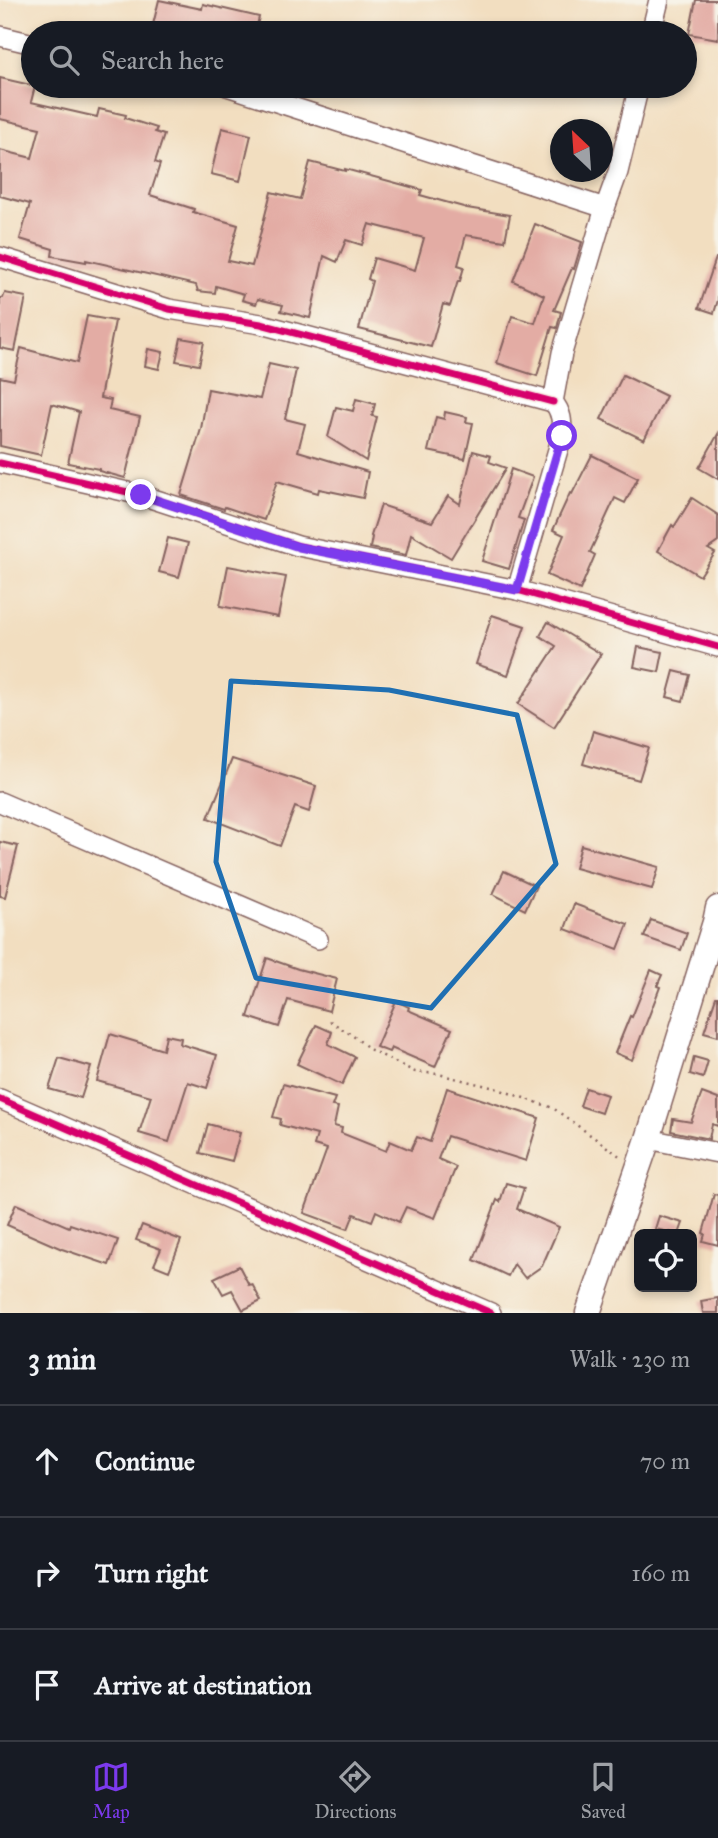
<!DOCTYPE html>
<html lang="en">
<head>
<meta charset="utf-8">
<style>
	body { margin:0; font-family:"IM FELL Great Primer",serif; background:#20242c; color:#f1f3f6 }
	.controls { position:absolute; right:21px; bottom:21px; display:grid; overflow:hidden; border-radius:10px; box-shadow:0 4px 10px #0003 }
	.controls button { width:63px; height:63px; display:grid; place-items:center; padding:0; border:0; border-bottom:2px solid #363941; background:#171b24; color:#f1f3f6; font:35px sans-serif }
	.compass { position:absolute; left:550px; top:119px; width:63px; height:63px; border-radius:50%; background:#171b24; box-shadow:0 4px 10px #0003; rotate:335deg }
	.stop { position:absolute; width:21px; height:21px; margin:-16px; border:5px solid #7c3aed; border-radius:50%; background:#fff }
	.stop.end { background:#7c3aed; border-color:#fff; box-shadow:0 2px 7px #0008 }
	.list { margin:0; padding:0; list-style:none }
	h2 { display:flex; justify-content:space-between; align-items:center; height:91px; margin:0; padding:0 28px; font-size:30px }
	h2 small { font-size:23px; font-weight:400; color:#9ea1a6 }
	.list li { display:grid; grid-template-columns:46px 1fr auto; gap:21px; align-items:center; box-sizing:border-box; height:112px; padding:0 28px; border-top:2px solid #363941 }
	.list b { display:block; font-size:26px; white-space:nowrap }
	.list em { font-size:23px; font-style:normal; color:#9ea1a6 }
	.icon { flex:none; width:38px; height:38px; fill:none; stroke:currentColor; stroke-width:2; stroke-linecap:round; stroke-linejoin:round }
	.map { position:relative; flex:none; width:718px; height:1313px; overflow:hidden }
	.search { position:absolute; background:#171b24; box-shadow:0 4px 10px #0003; left:21px; right:21px; top:21px; height:77px; display:flex; align-items:center; gap:18px; box-sizing:border-box; padding:0 24px; border-radius:38px; color:#9ea1a6; font-size:26px }
	.sheet { height:427px; background:#171b24 }
	nav { display:flex; justify-content:space-around; align-items:center; box-sizing:border-box; height:98px; border-top:2px solid #363941; background:#171b24; font-size:19px; color:#9ea1a6 }
	nav a { display:grid; justify-items:center; gap:4px }
	nav .on { color:#7c3aed }
	.map>svg:first-child { display:block }
	.building { fill:#e3aca4 }
	.lines { fill:none; stroke-linecap:round; stroke-linejoin:round }
	.minor-casing { stroke:#85625f; stroke-width:22 }
	.major-casing { stroke:#85625f; stroke-width:27 }
	.path { stroke:#85625f; stroke-width:2.5; stroke-dasharray:2 5; stroke-linecap:butt }
	.minor { stroke:#fff; stroke-width:19 }
	.major { stroke:#fff; stroke-width:24 }
	.cycleway-casing { stroke:#f7f3e8; stroke-width:11 }
	.cycleway { stroke:#d6006c; stroke-width:7 }
	.route { stroke:#7c3aed; stroke-width:9 }
	.marked { fill:none; stroke:#1f6fb2; stroke-width:5; stroke-linejoin:round }
</style>
</head>
<body>
<div class="map">
<svg width="718" height="1313" viewBox="0 0 718 1313">
	<rect width="100%" height="100%" fill="#f7f3e8"/>
	<filter id="ink" filterUnits="userSpaceOnUse"><feTurbulence type="fractalNoise" baseFrequency=".0143" numOctaves="2"/><feDisplacementMap in="SourceGraphic" scale="14" xChannelSelector="R" yChannelSelector="G"/><feConvolveMatrix kernelMatrix="1 2 1 2 8 2 1 2 1" color-interpolation-filters="sRGB"/></filter>
	<filter id="wash" filterUnits="userSpaceOnUse"><feTurbulence type="fractalNoise" baseFrequency=".00686" numOctaves="4" result="noise"/><feDisplacementMap in="SourceGraphic" scale="28" xChannelSelector="R" yChannelSelector="G"/><feGaussianBlur stdDeviation="1.57" result="paint"/><feColorMatrix in="noise" values="0 0 0 0 0 0 0 0 0 0 0 0 0 0 0 0 0 1.4 0 .05"/><feComposite in="paint" operator="in"/></filter>
	<g filter="url(#wash)">
		<rect width="100%" height="100%" fill="#f2dec0"/>
		<g id="blocks">
			<g class="building">
				<polygon points="159,0 202,9 203,4 259,17 255,33 208,33 184,28 183,33 151,33"/>
				<polygon points="696,0 718,0 718,39 689,34"/>
				<polygon points="0,78 35,86 31,102 97,117 99,109 126,115 125,118 157,128 155,132 164,135 155,162 160,164 150,195 194,209 193,212 238,225 228,261 252,266 271,192 300,199 310,162 345,171 345,169 422,190 420,195 467,208 510,215 505,241 466,235 458,265 464,267 460,281 458,281 450,306 443,304 431,347 359,329 372,281 368,279 374,258 415,270 424,238 369,224 362,245 346,240 337,262 324,256 310,318 281,311 283,305 258,299 256,304 242,300 244,294 216,286 215,293 198,291 196,285 86,260 86,262 52,256 53,249 20,239 30,204 0,196 0,150 32,158 40,128 0,119"/>
				<polygon points="222,128 251,135 240,181 211,174"/>
				<polygon points="535,224 582,242 574,269 572,268 554,310 561,312 557,328 552,327 537,376 497,363 512,316 535,323 544,295 513,281"/>
				<polygon points="716,258 718,258 718,300 714,313 699,308"/>
				<polygon points="5,293 26,297 15,351 0,348 0,298 3,298"/>
				<polygon points="87,316 115,321 100,398 111,400 109,410 140,417 125,478 99,471 99,469 68,463 79,412 52,404 41,455 0,446 0,377 14,380 21,348 77,363"/>
				<polygon points="181,338 204,342 199,365 176,361"/>
				<polygon points="148,349 163,352 159,369 145,366"/>
				<polygon points="269,364 296,370 285,419 305,424 298,451 368,472 363,498 319,489 318,493 277,481 264,520 225,507 224,509 181,495 201,429 208,389 260,399"/>
				<polygon points="623,375 666,396 644,440 601,419"/>
				<polygon points="356,399 375,404 372,416 377,417 366,461 328,437 336,407 353,411"/>
				<polygon points="445,412 467,417 466,422 473,423 465,459 428,451 436,417 444,419"/>
				<polygon points="718,434 718,479 699,468"/>
				<polygon points="473,451 491,456 489,462 506,468 451,558 411,534 406,555 370,548 372,537 371,536 381,505 432,522 448,496 460,504"/>
				<polygon points="592,455 638,478 625,503 615,498 590,552 595,555 580,590 547,575 564,535 553,530 570,493 572,494"/>
				<polygon points="511,469 533,477 518,518 524,520 509,569 482,561"/>
				<polygon points="692,498 718,515 718,542 708,549 715,553 700,576 658,551 672,525 674,527"/>
				<polygon points="168,538 188,543 179,577 159,572"/>
				<polygon points="228,566 286,577 278,617 220,606"/>
				<polygon points="492,615 525,626 508,675 476,664"/>
				<polygon points="548,622 601,654 554,727 518,704 556,646 540,636"/>
				<polygon points="638,647 663,652 659,672 634,667"/>
				<polygon points="674,671 690,675 683,701 667,697"/>
				<polygon points="593,731 649,748 639,780 583,764"/>
				<polygon points="232,759 316,786 309,812 295,807 280,846 208,818"/>
				<polygon points="0,842 18,846 5,897 0,896"/>
				<polygon points="581,845 659,867 652,889 575,868"/>
				<polygon points="504,871 536,886 525,910 493,894"/>
				<polygon points="574,904 628,924 618,949 565,929"/>
				<polygon points="651,920 687,933 681,950 644,937"/>
				<polygon points="267,958 298,969 337,979 329,1011 288,1000 279,1027 248,1017"/>
				<polygon points="651,970 662,975 657,986 660,987 632,1060 615,1053 630,1016 632,1017"/>
				<polygon points="716,997 718,997 718,1036 704,1032"/>
				<polygon points="396,1001 409,1007 408,1010 452,1029 435,1067 391,1048 389,1052 376,1047"/>
				<polygon points="316,1025 332,1032 328,1044 355,1057 342,1085 297,1064"/>
				<polygon points="110,1034 163,1050 166,1035 181,1038 180,1044 217,1055 207,1088 188,1082 169,1142 139,1133 151,1096 97,1081"/>
				<polygon points="694,1057 708,1061 703,1078 690,1074"/>
				<polygon points="59,1058 91,1067 81,1098 49,1089"/>
				<polygon points="283,1084 335,1098 332,1106 338,1107 334,1126 342,1128 341,1133 386,1151 390,1141 411,1150 417,1137 430,1142 447,1088 539,1118 526,1161 447,1136 438,1159 456,1167 435,1218 406,1207 399,1222 376,1211 372,1221 354,1214 348,1229 304,1213 327,1149 314,1145 317,1135 280,1125 281,1119 273,1117"/>
				<polygon points="586,1088 607,1095 601,1113 580,1106"/>
				<polygon points="702,1093 718,1099 718,1126 712,1124 709,1139 671,1131 673,1119 691,1122"/>
				<polygon points="208,1124 240,1133 232,1161 200,1153"/>
				<polygon points="506,1183 524,1188 517,1209 559,1227 542,1266 525,1278 514,1264 508,1276 474,1260 497,1200 500,1202"/>
				<polygon points="714,1194 718,1195 718,1245 703,1241 705,1234 703,1233"/>
				<polygon points="16,1204 69,1227 70,1224 118,1240 109,1265 62,1249 7,1225"/>
				<polygon points="659,1216 683,1223 679,1234 655,1229"/>
				<polygon points="142,1225 181,1240 169,1271 154,1265 161,1249 136,1240"/>
				<polygon points="239,1266 249,1285 252,1284 261,1301 243,1310 232,1290 223,1294 214,1278"/>
				<polygon points="718,1298 718,1313 703,1313 701,1301"/>
			</g>
		</g>
	</g>
	<g filter="url(#ink)">
		<use href="#blocks" fill-opacity="0" stroke="#85625f" stroke-width="2"/>
		<g class="lines">
			<defs>
				<g id="minor">
					<polyline points="651,33 659,0"/>
					<polyline points="0,36 33,44"/>
					<polyline points="227,86 605,208"/>
					<polyline points="0,257 169,309 261,324 553,402"/>
					<polyline points="0,463 141,495 298,546 517,590 718,647"/>
					<path d="M 517,590 L 562,436 C 562,422 562,412 553,402 L 562,353 L 605,208 L 618,172 L 639,86"/>
					<polyline points="0,802 318,939"/>
					<polyline points="0,1099 491,1313"/>
					<polyline points="648,1139 718,1153"/>
				</g>
				<polyline id="major" points="588,1313 648,1139 715,922 718,908"/>
			</defs>
			<use href="#minor" class="minor-casing"/>
			<use href="#major" class="major-casing"/>
			<polyline class="path" points="330,1021 352,1035 371,1050 415,1072 438,1074 495,1088 553,1108 621,1157"/>
			<use href="#minor" class="minor"/>
			<use href="#major" class="major"/>
			<defs>
				<g id="cycleway">
					<polyline points="0,257 169,309 261,324 553,402"/>
					<polyline points="0,463 141,495 298,546 517,590 718,647"/>
					<polyline points="0,1099 491,1313"/>
				</g>
			</defs>
			<use href="#cycleway" class="cycleway-casing"/>
			<use href="#cycleway" class="cycleway"/>
		</g>
	</g>
	<g class="lines" filter="url(#ink)">
		<polyline class="route" points="141,495 299,547 517,590 562,436"/>
	</g>
	<path class="marked" d="M 231,681 L 389,690 L 517,715 L 556,864 L 431,1008 L 256,978 L 216,862 Z"/>
</svg>
<div class="controls">
<button><svg class="icon" aria-label="locate" viewBox="0 0 24 24"><circle cx="12" cy="12" r="6"/><path d="M12 2v4M12 18v4M2 12h4M18 12h4"/></svg></button>
</div>
<svg class="compass" viewBox="-18 -18 36 36"><path d="M0-13l5 13h-10z" fill="#e53935"/><path d="M0 13l5-13h-10z" fill="#9ea1a6"/></svg>
<div class="stop" style="left:562px;top:436px"></div>
<div class="stop end" style="left:141px;top:495px"></div>
<div class="search"><svg class="icon" aria-label="search" viewBox="0 0 24 24"><circle cx="10" cy="10" r="6"/><path d="M15 15l6 6"/></svg>Search here</div>
</div>
<section class="sheet">
<h2>3 min<small>Walk · 230 m</small></h2>
<ul class="list">
<li><svg class="icon" aria-label="ahead" viewBox="0 0 24 24"><path d="M12 20V5M6 11l6-6 6 6"/></svg><div><b>Continue</b></div><em>70 m</em></li>
<li><svg class="icon" aria-label="right" viewBox="0 0 24 24"><path d="M7 20v-9h11M14 6l5 5-5 5"/></svg><div><b>Turn right</b></div><em>160 m</em></li>
<li><svg class="icon" aria-label="arrive" viewBox="0 0 24 24"><path d="M6 21V4h12l-3 4 3 4H6"/></svg><div><b>Arrive at destination</b></div></li>
</ul>
</section>
<nav>
<a class="on"><svg class="icon" aria-label="map" viewBox="0 0 24 24"><path d="M3 6l6-2 6 2 6-2v14l-6 2-6-2-6 2zM9 4v14M15 6v14"/></svg>Map</a>
<a><svg class="icon" aria-label="directions" viewBox="0 0 24 24"><path d="M12 3l9 9-9 9-9-9zM9 14v-3h6M13 9l2 2-2 2"/></svg>Directions</a>
<a><svg class="icon" aria-label="saved" viewBox="0 0 24 24"><path d="M7 4h10v16l-5-4-5 4z"/></svg>Saved</a>
</nav>
</body>
</html>
